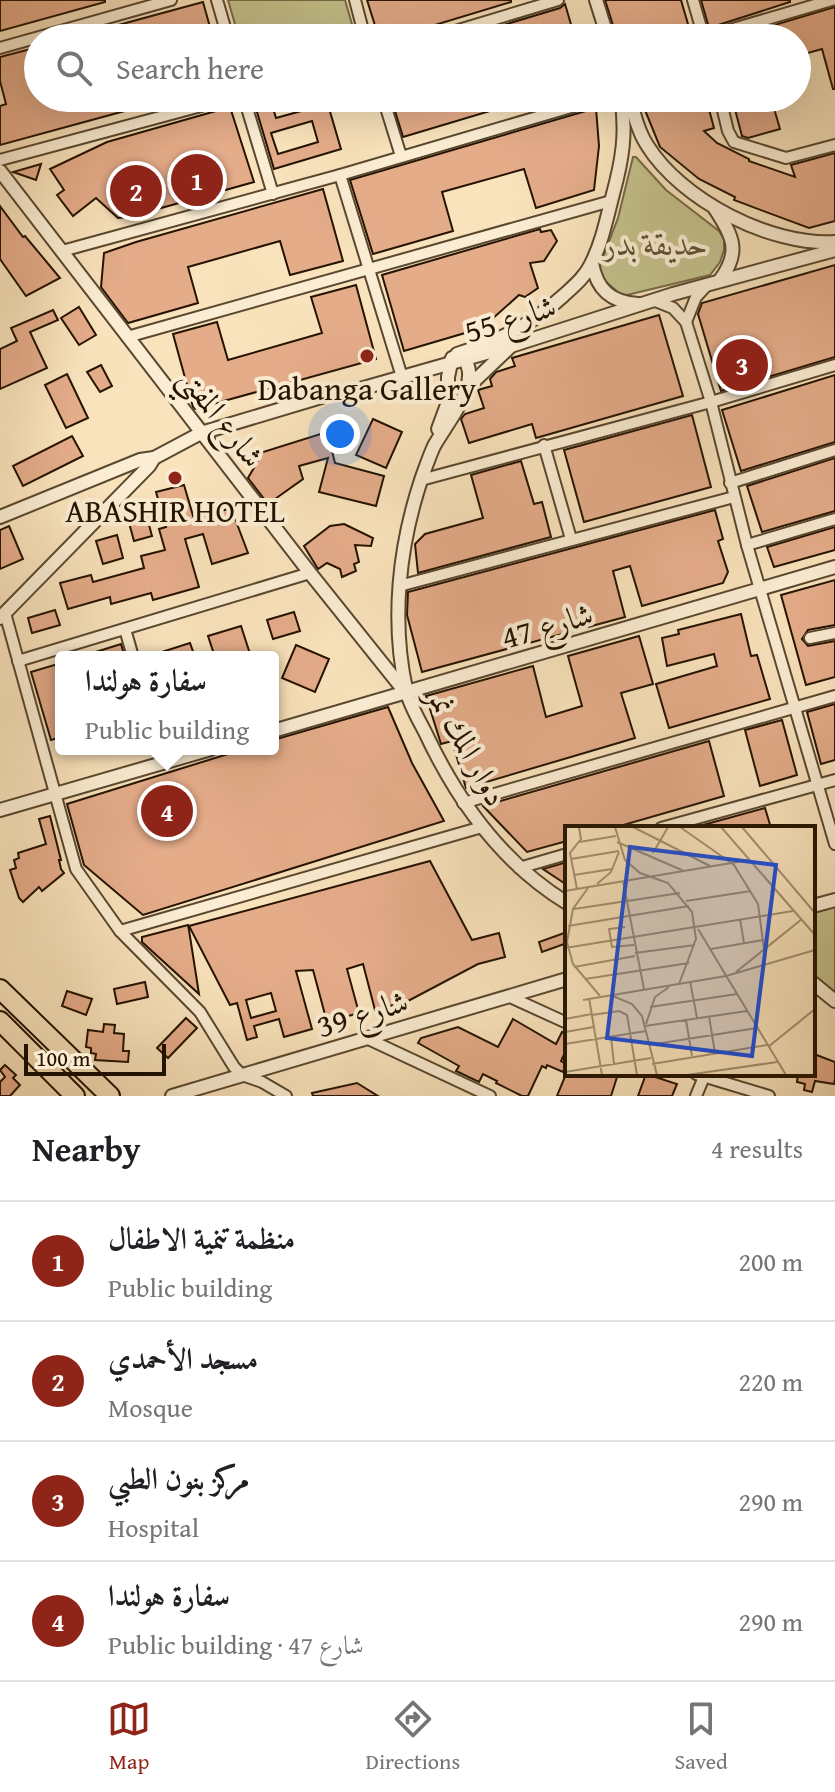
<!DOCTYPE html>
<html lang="en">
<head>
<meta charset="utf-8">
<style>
	body { margin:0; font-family:"Gentium Book Plus",Amiri,serif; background:#f6f6f6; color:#202124 }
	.scale { position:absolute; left:24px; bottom:20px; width:142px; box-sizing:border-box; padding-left:8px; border:4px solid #241300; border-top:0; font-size:22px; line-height:28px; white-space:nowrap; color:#241300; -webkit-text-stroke:6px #fbedd3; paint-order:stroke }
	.you { position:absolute; left:340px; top:434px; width:28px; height:28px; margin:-20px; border:6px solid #fff; border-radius:50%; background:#1a73e8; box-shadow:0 0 0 12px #1a73e833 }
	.badge { display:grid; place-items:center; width:52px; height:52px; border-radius:50%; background:#8f2418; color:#fff; font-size:26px; font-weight:700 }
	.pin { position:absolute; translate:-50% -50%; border:4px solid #fff; box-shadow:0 2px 8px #0006 }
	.popup { position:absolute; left:55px; top:651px; width:224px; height:104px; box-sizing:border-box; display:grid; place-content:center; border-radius:8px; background:#fff; filter:drop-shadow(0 2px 6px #0005); font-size:26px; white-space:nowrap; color:#757577 }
	.popup b { font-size:30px; color:#202124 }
	.popup::after { content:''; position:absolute; left:50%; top:100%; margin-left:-16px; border:16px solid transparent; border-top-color:#fff }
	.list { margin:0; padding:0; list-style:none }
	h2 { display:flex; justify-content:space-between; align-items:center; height:104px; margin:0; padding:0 32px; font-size:34px }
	h2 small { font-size:26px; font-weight:400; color:#757577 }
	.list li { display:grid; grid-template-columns:52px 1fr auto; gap:24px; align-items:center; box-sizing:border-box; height:120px; padding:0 32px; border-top:2px solid #e0e0e0 }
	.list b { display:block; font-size:30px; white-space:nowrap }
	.list p { margin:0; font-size:26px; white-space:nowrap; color:#757577 }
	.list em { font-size:26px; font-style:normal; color:#757577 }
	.icon { flex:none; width:44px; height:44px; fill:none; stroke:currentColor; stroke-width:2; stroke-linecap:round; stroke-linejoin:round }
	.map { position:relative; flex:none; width:835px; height:1096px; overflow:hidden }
	.search { position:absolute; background:#fff; box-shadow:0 8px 32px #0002; left:24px; right:24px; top:24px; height:88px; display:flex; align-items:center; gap:20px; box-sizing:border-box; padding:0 28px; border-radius:44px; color:#757577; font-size:30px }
	.sheet { height:584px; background:#fff }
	nav { display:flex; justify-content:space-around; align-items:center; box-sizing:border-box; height:112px; border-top:2px solid #e0e0e0; background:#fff; font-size:22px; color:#757577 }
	nav a { display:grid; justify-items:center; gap:4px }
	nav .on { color:#8f2418 }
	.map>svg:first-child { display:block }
	.green { fill:#c4c18c; stroke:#746a46; stroke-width:2 }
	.building { fill:#e5ac8a; stroke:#241300; stroke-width:2; fill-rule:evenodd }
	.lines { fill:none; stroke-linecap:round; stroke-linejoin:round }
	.minor-casing { stroke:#59472f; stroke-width:14 }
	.tertiary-casing { stroke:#59472f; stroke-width:16 }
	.trunk-casing { stroke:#241300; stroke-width:22 }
	.minor { stroke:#fbedd3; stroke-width:10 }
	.tertiary { stroke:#fbedd3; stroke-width:12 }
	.trunk { stroke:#f9e3bc; stroke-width:18 }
	.poi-dot { fill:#8f2418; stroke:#fbedd3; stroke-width:3 }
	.labels { text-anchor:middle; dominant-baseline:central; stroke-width:8; stroke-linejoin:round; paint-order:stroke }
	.park-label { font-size:32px; font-style:italic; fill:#5c5031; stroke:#fbedd3 }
	.street-label { font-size:32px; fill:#241300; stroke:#fbedd3 }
	.poi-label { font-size:32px; fill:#241300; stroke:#fbedd3 }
	.inset-road { fill:none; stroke:#a49071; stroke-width:2 }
	.view { fill:#1d4ed8; fill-opacity:0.15; stroke:#1d4ed8; stroke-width:4 }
	.inset-edge { fill:none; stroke:#241300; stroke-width:4 }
</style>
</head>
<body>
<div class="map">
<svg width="835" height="1096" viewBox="0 0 835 1096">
	<rect width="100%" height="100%" fill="#f9e3bc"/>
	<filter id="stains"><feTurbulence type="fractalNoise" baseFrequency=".0025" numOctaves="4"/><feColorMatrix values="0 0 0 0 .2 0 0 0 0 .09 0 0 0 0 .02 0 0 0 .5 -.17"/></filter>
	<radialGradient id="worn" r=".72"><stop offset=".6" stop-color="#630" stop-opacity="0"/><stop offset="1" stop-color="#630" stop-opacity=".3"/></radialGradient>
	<g class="green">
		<polygon points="228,0 345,0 356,38 239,38"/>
		<polygon points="633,157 636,157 666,190 719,231 724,239 724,250 720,262 710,275 623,296 601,278 600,265 618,218"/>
		<polygon points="835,906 835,996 813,976 813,913"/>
	</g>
	<g class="building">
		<polygon points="0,0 105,0 105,2 0,31"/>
		<polygon points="367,0 511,0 511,2 392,38 379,38"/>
		<polygon points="605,0 681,0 690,31 666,38 617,38"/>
		<polygon points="701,0 790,0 790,2 709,28"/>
		<polygon points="203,2 213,38 79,38 78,36"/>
		<polygon points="565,4 575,38 460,38 560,8"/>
		<polygon points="835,7 835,89 833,89 822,49 797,56 797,38 731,38"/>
		<polygon points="38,47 38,98 164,98 165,100 0,145 0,106 6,104 0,81 0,57"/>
		<path d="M 270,98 L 276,118 L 312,108 L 310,102 L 326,98 L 341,149 L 274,169 L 254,102 ZM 312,121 L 318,142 L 278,154 L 271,133 Z"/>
		<polygon points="391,98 527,98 527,100 403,137"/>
		<polygon points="640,98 706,98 714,128 704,131 717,143 749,159 749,161 795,177 791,165 835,153 835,221 809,228 734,200 735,197 699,179 660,147"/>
		<polygon points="732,98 771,98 780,129 748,138 742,136"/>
		<polygon points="230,107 254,182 129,217 118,218 96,198 73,216 57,195 64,190 50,169 107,142"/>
		<polygon points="596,108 599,146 594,190 536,208 524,169 442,192 453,231 373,254 350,180"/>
		<polygon points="41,164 36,180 13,172"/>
		<polygon points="323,189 343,261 290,275 280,241 188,267 198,303 128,323 101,287 104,253 136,242"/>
		<polygon points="0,206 23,237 25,236 60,278 26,296 0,259"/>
		<polygon points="540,229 541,232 551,230 557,241 544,261 530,263 538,288 525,297 519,295 482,328 404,351 382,275"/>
		<polygon points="835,265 835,357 721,391 698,314 702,303"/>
		<polygon points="356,285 376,359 195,409 193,407 173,334 217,322 228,360 322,333 311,297"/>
		<polygon points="79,307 96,335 79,345 61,318"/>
		<polygon points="53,310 58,320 30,332 47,368 0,389 0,349 17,341 11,328"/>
		<polygon points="659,315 683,396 536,438 532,424 469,443 461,419 465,414 484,408 478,390 492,386 490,379 496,372 515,366 512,358"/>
		<polygon points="101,365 112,386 100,392 87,372"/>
		<polygon points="67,374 88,418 66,428 45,385"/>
		<polygon points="835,375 835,442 741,471 722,410"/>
		<polygon points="692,415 711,487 584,522 564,450"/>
		<polygon points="373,419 402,432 386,468 356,455"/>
		<polygon points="327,432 335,463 384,476 376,506 319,492 328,458 299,466 303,479 268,504 248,478 263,452"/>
		<polygon points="72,436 83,456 23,486 13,466"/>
		<polygon points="835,458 835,511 762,532 747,486"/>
		<polygon points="521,461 534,504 542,502 551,537 418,573 415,544 425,534 483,518 471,475"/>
		<polygon points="184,485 194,519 231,508 248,553 212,564 203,534 185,539 199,587 153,600 151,593 111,604 110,597 68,609 60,583 91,575 93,582 144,568 141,556 165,550 159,529 166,527 156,492"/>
		<polygon points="715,510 723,539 718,541 728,572 723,583 642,606 630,566 613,571 625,617 422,672 407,615 408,592"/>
		<polygon points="146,514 152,536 134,541 128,519"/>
		<polygon points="344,524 373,538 371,546 355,545 359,562 354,564 356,571 342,577 340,569 327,563 318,569 304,546 330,526"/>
		<polygon points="9,526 23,559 0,569 0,530"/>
		<polygon points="835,527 835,550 774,567 767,547"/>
		<polygon points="117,535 123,558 103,564 96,541"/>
		<polygon points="835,580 835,625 808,630 802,639 808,646 835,641 835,677 806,685 781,595"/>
		<polygon points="55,610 60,625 32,633 28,618"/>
		<polygon points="294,612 300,631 273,639 267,620"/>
		<polygon points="741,614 751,656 757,655 770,699 669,728 656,684 717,666 714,654 667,666 662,638 679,634 678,630"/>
		<polygon points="241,626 251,657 240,657 239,653 215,657 208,636"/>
		<polygon points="639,636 653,684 621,693 635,738 466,788 452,741 441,744 426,696 533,666 546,717 582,706 568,656"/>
		<polygon points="190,643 195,657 153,657 152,655"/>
		<polygon points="121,644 125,657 86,657 86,655"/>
		<polygon points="296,645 329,659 315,692 282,678"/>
		<polygon points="61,663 61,737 51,740 31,672"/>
		<polygon points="835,704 835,760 821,764 807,712"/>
		<polygon points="388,707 412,763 444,821 143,915 84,865 67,804 244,749 273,749 273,740"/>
		<polygon points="782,720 797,775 760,786 745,730"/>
		<polygon points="709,741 724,796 613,828 567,828 567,841 527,852 483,806"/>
		<polygon points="765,808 771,828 692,828"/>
		<polygon points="50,816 61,860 59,860 61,869 64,873 42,891 39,887 23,902 19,898 10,870 16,868 14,860 19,858 18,853 46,844 39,819"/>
		<path d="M 430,861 L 472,940 L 499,933 L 505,957 L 478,964 L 408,1001 L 375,1010 L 363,964 L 347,969 L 359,1013 L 327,1022 L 313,970 L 296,971 L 312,1029 L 284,1037 L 279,1019 L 254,1026 L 257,1037 L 247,1040 L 237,1003 L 230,1005 L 189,926 ZM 271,993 L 276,1011 L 251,1018 L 246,1000 Z"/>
		<polygon points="567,862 567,885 543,869"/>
		<polygon points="188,925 189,930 199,994 142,942 142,937"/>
		<polygon points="567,932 567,943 542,952 539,942"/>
		<polygon points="145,982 148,997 117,1004 114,989"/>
		<polygon points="67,991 92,999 86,1015 62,1006"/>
		<polygon points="186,1018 197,1028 168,1058 157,1048"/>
		<polygon points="513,1019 556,1044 562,1032 567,1035 567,1048 561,1061 566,1064 563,1072 547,1065 546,1068 542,1066 528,1096 522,1096 496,1083 497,1081 483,1074 479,1082 456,1071 459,1066 418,1043 421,1038 458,1027 498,1047"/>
		<polygon points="104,1024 115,1025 114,1033 124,1034 123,1051 129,1051 128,1062 95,1060 96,1054 91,1053 91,1048 86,1047 88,1030 103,1032"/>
		<polygon points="814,1054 835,1062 835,1079 834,1084 815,1081 812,1092 804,1090 805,1084 797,1082 798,1074 813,1074"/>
		<polygon points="5,1065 16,1075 13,1078 20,1085 10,1096 0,1096 0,1082 5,1077 0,1070"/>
		<polygon points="566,1074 618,1074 611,1096 557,1096"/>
		<polygon points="646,1074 677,1084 672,1096 638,1096"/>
		<polygon points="357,1083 378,1096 313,1096 312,1093"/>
	</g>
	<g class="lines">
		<defs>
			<g id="minor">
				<polyline points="217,0 228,38"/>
				<polyline points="355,0 365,38"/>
				<polyline points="693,0 704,38"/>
				<polyline points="432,38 558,0"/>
				<polyline points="702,38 832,0"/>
				<polyline points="0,48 171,0"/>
				<polyline points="244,98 273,194"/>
				<polyline points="383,98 401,156"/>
				<polyline points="720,98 728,131 734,142 786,158 835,145"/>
				<polyline points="0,160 231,98"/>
				<polyline points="340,175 402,377"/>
				<polyline points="62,251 340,175 602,98"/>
				<polyline points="653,300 673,308 686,322 711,402 747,545 835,844"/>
				<polyline points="686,322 696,297 708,284"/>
				<polyline points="127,337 611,201"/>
				<polyline points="544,445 571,539"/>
				<polyline points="421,480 711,402 835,365"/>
				<polyline points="730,483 835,450"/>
				<polyline points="747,545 835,519"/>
				<polyline points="399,586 734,497"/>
				<polyline points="5,613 76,869 120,931 200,1012 234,1067 242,1075 262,1082 286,1096"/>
				<polyline points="125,629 133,657"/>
				<polyline points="810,638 835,633"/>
				<polyline points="18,661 310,573"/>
				<polyline points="159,749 163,763"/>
				<polyline points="463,803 835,696"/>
				<polyline points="661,828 835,780"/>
				<polyline points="519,868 567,854"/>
				<polyline points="120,931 482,827"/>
				<polyline points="508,996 567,1023"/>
				<polyline points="366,1038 490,1096"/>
				<polyline points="696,1074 769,1096"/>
				<polyline points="696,1096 704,1077"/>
			</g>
			<g id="tertiary">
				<polyline points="596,0 608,38"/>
				<path d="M 630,98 C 634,114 638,131 647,145 C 681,200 770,246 835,242"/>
				<polyline points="0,171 310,573 406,693"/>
				<path d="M 715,209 C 733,236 741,252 720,280"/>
				<path d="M 592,263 C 597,290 611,302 638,304"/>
				<path d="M 457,354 C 500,340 530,326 563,296 C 574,286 585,277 591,264 C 602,243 607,217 613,194 C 622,161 627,133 621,98"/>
				<path d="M 462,354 C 466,361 470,368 469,376 C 469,397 444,428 434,446 C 429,457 425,469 421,480 C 399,547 391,620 406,689 C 409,704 419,720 426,734 C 458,802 502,863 567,903"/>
				<polyline points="467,388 509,348"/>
				<polyline points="438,429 448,402 448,377 452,358"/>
				<polyline points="0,517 140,460 154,458"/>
				<polyline points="0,618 149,466 154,458 201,433 338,392 346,393 511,346 673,294 835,250"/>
				<polyline points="273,731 835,567"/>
				<polyline points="0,810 211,749"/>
				<polyline points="813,906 835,900"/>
				<polyline points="813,983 835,1001"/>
				<polyline points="172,1096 567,979"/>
			</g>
			<g id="trunk">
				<polyline points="0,989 110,1096"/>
				<polyline points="0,1021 75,1096"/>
			</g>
		</defs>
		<use href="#minor" class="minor-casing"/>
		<use href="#tertiary" class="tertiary-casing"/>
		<use href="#trunk" class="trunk-casing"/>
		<use href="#minor" class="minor"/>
		<use href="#tertiary" class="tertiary"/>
		<use href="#trunk" class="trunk"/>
	</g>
	<g class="poi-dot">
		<circle cx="367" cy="356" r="8"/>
		<circle cx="175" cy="478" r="8"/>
	</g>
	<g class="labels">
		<g class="park-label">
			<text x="656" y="243">حديقة بدر</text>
		</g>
		<g class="street-label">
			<text transform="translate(510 318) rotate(-17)">شارع 55</text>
			<text transform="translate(222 417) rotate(52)">شارع المفتي</text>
			<text transform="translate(547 625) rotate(-16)">شارع 47</text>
			<text transform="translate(468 746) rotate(61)">دوار المك نمر</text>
			<text transform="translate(362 1013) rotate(-17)">شارع 39</text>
		</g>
		<g class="poi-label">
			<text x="367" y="388">Dabanga Gallery</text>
			<text x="175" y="510">ABASHIR HOTEL</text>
		</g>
	</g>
	<g transform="translate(565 826)">
		<rect width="250" height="250" fill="#f9e3bc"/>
		<path class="inset-road" d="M 50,1 L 60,34 L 75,47 L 103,57 L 127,86 L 131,113 L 114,158M 68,1 L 145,40M 115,1 L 169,39 L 193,78 L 199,123M 156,1 L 250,109M 177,1 L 250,87M 14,16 L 51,10M 52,16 L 119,45M 88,27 L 103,1M 6,33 L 54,25M 9,49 L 47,43M 58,55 L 79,163M 32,58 L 46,46 L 54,26M 23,62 L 8,83 L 2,116 L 8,138 L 35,170M 12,63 L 5,27 L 16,13 L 14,1M 0,65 L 184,34M 121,75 L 186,65M 9,83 L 115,67M 175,93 L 179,117M 3,100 L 124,80M 60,101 L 44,103 L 47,121 L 69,119M 133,103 L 221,249M 0,122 L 228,85M 146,123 L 198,114M 70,127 L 130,119M 9,141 L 70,130M 171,146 L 237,93M 20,153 L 124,137M 125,155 L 132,192M 48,170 L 67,178 L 77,190 L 92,249M 24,172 L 37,249M 18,174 L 161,150 L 250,124M 85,181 L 172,168M 27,189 L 54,185 L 62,189 L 72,249M 144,190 L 150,227M 0,193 L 27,188M 121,194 L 127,230M 81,198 L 90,171 L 104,161M 80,200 L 182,185M 0,206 L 29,201M 46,211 L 49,238M 0,218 L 81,205M 84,219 L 192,202M 203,221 L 250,183M 87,238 L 202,219M 0,246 L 86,232M 122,249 L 212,236"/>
		<path class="view" d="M 65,21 L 211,39 L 187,230 L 42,212 Z"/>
		<rect width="250" height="250" class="inset-edge"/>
	</g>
	<rect width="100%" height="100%" filter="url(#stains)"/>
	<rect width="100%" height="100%" fill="url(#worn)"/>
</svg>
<div class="scale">100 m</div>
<div class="you"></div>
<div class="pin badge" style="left:197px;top:180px">1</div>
<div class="pin badge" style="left:136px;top:191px">2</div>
<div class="pin badge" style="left:742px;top:365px">3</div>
<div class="pin badge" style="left:167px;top:811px">4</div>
<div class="popup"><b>سفارة هولندا</b>Public building</div>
<div class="search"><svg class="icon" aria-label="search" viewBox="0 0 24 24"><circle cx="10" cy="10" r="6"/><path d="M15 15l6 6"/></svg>Search here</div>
</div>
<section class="sheet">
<h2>Nearby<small>4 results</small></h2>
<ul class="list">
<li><span class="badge">1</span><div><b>منظمة تنمية الاطفال</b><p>Public building</p></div><em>200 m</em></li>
<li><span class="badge">2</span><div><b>مسجد الأحمدي</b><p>Mosque</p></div><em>220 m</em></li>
<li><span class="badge">3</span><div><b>مركز بنون الطبي</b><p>Hospital</p></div><em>290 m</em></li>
<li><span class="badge">4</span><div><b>سفارة هولندا</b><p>Public building · شارع 47</p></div><em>290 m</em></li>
</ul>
</section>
<nav>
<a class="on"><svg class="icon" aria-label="map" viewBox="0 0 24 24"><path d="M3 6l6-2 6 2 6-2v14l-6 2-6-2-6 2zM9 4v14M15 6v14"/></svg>Map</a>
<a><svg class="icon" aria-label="directions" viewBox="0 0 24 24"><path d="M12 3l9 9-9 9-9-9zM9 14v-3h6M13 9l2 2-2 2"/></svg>Directions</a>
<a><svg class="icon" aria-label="saved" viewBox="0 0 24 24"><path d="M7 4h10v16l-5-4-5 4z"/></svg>Saved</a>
</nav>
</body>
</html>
